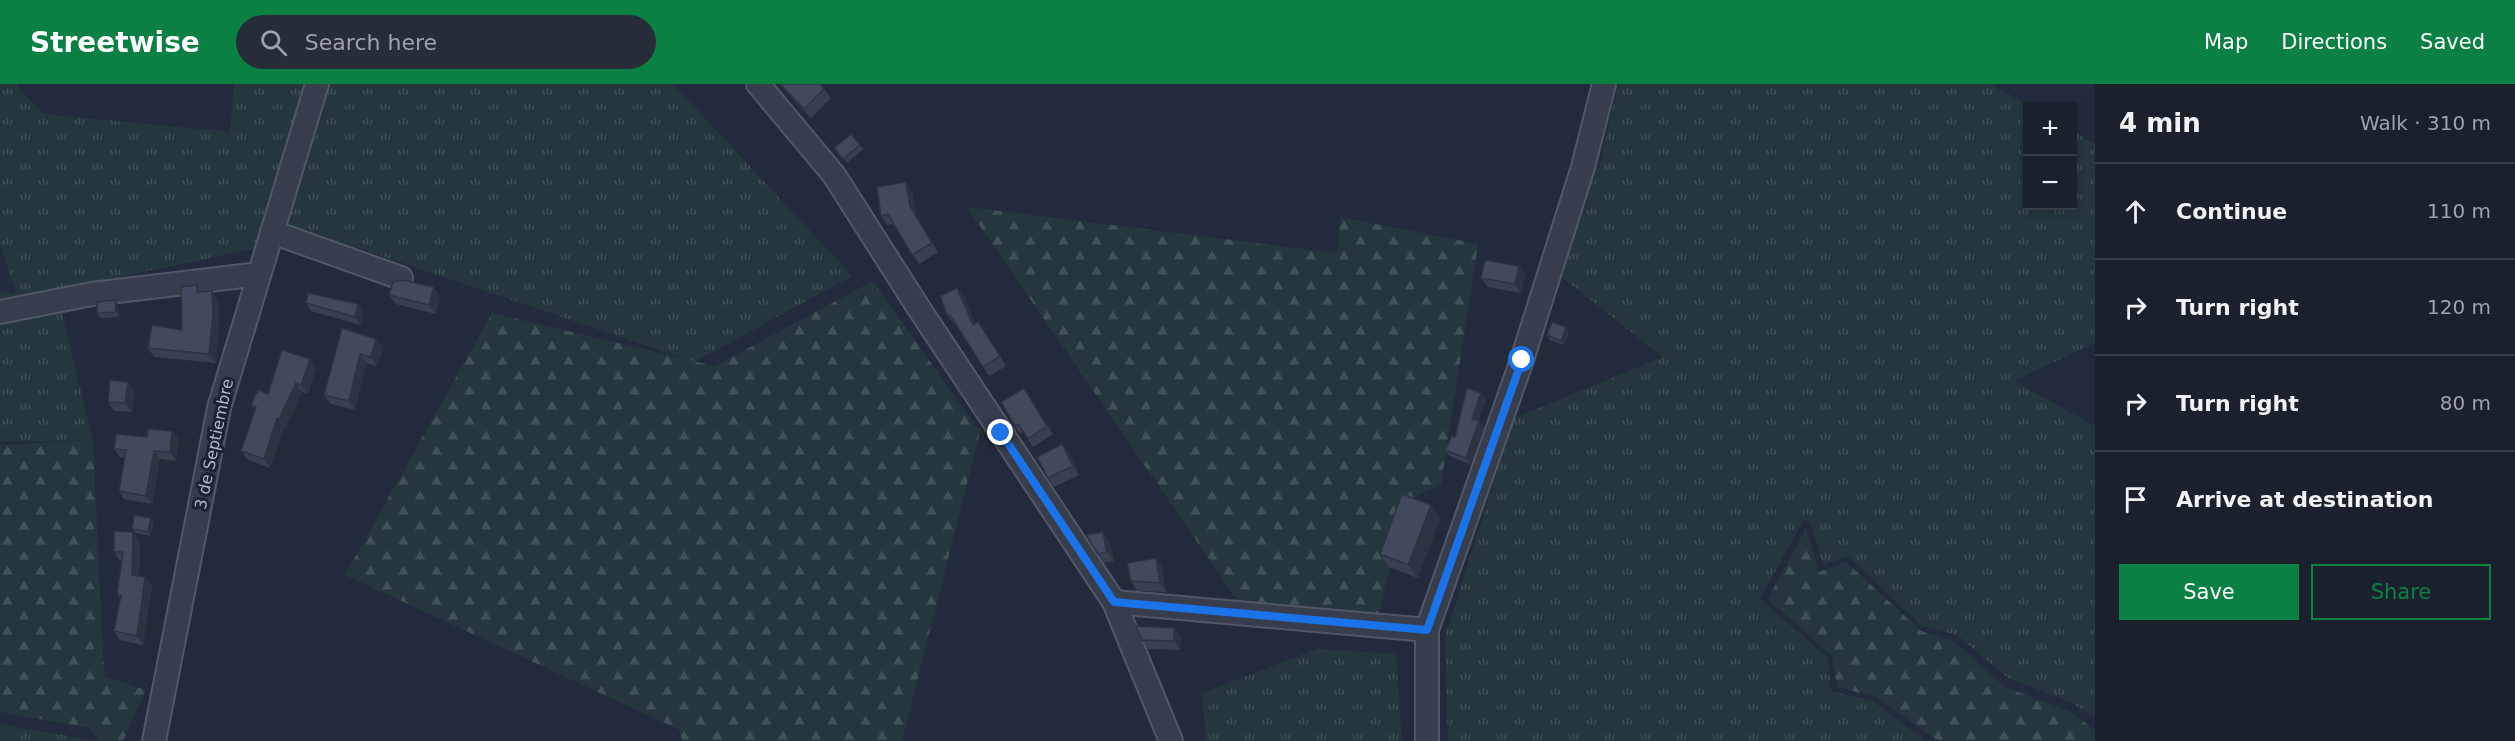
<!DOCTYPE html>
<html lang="en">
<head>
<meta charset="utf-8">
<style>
	body { margin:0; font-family:"DejaVu Sans",sans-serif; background:#272d38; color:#f1f3f6 }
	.controls { position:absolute; right:18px; top:18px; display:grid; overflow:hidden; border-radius:0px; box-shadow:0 3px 9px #0003 }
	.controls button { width:54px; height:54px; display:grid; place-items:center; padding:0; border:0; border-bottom:2px solid #383e48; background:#1a202c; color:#f1f3f6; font:30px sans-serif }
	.stop { position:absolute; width:18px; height:18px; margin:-14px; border:4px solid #1a73e8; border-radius:50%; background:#fff }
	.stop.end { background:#1a73e8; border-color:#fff; box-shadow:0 2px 6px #0008 }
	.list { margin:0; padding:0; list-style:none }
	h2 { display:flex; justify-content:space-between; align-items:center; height:78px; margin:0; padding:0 24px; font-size:26px }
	h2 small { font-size:20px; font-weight:400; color:#9fa3a9 }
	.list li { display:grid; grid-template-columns:39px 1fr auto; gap:18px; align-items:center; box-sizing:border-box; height:96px; padding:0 24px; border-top:2px solid #383e48 }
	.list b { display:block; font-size:22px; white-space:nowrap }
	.list em { font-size:20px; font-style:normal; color:#9fa3a9 }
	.actions { display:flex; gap:12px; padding:18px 24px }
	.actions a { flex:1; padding:14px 0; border:2px solid #0b8043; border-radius:0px; text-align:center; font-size:21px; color:#0b8043 }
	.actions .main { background:#0b8043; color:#fff }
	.icon { flex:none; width:33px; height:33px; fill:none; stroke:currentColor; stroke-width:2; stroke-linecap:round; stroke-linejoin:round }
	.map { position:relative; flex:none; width:2095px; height:657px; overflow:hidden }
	header { display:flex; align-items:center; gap:36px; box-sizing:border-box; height:84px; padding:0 30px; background:#0b8043; color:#fff }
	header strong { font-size:28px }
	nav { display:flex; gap:33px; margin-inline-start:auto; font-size:21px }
	.search { width:420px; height:54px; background:#272d38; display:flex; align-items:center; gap:15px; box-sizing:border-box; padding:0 21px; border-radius:33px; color:#9fa3a9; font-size:22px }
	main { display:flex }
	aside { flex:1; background:#1a202c }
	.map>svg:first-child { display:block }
	.grass { fill:url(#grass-tufts) }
	.forest { fill:url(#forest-firs) }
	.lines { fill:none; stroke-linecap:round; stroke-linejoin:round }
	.minor-casing { stroke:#525766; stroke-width:26 }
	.minor { stroke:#373d4b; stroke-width:22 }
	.wall { fill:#393f50 }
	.shaded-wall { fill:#2e3341 }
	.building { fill:#42495d; stroke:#2e3341; stroke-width:1.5 }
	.route { stroke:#1a73e8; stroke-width:8 }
	.labels { text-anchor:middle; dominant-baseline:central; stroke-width:6; stroke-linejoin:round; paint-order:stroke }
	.street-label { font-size:16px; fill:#b2b7c7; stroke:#1c2230 }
</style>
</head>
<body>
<header>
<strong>Streetwise</strong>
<div class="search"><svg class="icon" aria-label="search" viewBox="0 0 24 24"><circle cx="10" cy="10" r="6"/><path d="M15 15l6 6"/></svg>Search here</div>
<nav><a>Map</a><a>Directions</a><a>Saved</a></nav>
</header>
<main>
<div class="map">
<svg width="2095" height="657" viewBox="0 0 2095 657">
	<defs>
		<pattern id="grass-tufts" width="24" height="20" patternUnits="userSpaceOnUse" patternTransform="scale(1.5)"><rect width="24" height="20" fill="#25363c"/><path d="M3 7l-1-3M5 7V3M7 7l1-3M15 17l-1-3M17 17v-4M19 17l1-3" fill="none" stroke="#425157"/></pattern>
		<pattern id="forest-firs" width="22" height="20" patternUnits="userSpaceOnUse" patternTransform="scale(1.5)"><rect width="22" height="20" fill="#25363c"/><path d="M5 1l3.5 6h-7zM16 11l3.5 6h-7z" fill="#425157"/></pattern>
	</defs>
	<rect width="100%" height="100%" fill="#232a3b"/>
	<g class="grass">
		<polygon points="0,0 18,0 18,3 43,30 230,48 234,0 673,0 852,192 694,278 320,151 32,211 59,217 93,356 0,358 0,207 16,209 0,160"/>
		<polygon points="1618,0 1990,0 2030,22 2028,22 2028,122 2072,122 2073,47 2095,60 2095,259 2014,297 2095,342 2095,633 2070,618 2008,594 1957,551 1922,542 1848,472 1823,481 1810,437 1803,437 1760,515 1828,574 1831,607 1873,617 1926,657 1448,657 1445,552 1514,334 1663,273 1558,190 1594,82 1599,84"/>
		<polygon points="1317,565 1396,570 1402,657 1206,657 1202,609"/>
		<polygon points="0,640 97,657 0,657"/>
	</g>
	<g class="forest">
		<polygon points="967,123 1337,169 1340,133 1478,160 1441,401 1405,417 1377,539 1242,523"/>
		<polygon points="873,197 980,348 902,657 682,657 680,646 345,491 492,229 715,282"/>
		<polygon points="93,356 104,592 146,606 123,657 99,657 90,644 0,628 0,361"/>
		<polygon points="1806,444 1819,488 1846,478 1921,547 1954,557 2005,603 2069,627 2095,646 2095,657 1938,657 1876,613 1837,603 1832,572 1768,515"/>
	</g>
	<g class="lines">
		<defs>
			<g id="minor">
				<polyline points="758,0 834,91 918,223 1114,518 1171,657"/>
				<polyline points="272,148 401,194"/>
				<polyline points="0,228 92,210 259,190"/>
				<polyline points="1114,518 1427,546"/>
				<polyline points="154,657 219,324 317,0"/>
				<polyline points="1427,657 1427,546 1522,276 1583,83 1604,0"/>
			</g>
		</defs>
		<use href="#minor" class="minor-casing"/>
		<use href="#minor" class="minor"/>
	</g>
	<g class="wall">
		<polygon points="780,0 824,5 831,14 811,34 786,8"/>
		<polygon points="860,61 863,65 847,79 834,64"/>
		<polygon points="906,98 912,108 916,131 938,168 919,180 894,140 887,141 881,132"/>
		<polygon points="1519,182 1525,191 1521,209 1488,203 1481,194"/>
		<polygon points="957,204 964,213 975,240 985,247 1006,282 989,292 956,241 955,241 948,232"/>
		<polygon points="201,208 218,216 219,238 216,279 154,273 148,264 182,246"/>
		<polygon points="389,211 440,212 436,230 396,220"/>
		<polygon points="306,219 358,220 363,227 361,241 311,227"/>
		<polygon points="118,220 119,233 101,234 97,229"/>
		<polygon points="342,244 376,255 383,264 377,282 366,279 355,326 331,320 324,311"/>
		<polygon points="1569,248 1564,261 1550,256 1547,251"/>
		<polygon points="316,284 308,310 302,308 286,344 284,343 270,384 248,376 241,367 255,326 251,321 268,310"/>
		<polygon points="1024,304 1053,350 1033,363 1023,348 1020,350 1015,342"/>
		<polygon points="134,307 132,328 114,327 108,318"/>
		<polygon points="1481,309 1486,316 1478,337 1484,344 1471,381 1450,372 1445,366 1455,353"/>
		<polygon points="172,347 178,355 176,377 160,375 152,420 124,415 119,407 125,374 120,373 114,365 147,353"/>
		<polygon points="1062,360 1069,369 1079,391 1054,403 1048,394"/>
		<polygon points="1431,421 1440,434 1418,494 1389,483 1380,470"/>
		<polygon points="151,434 154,438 151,452 135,449 132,445"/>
		<polygon points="133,448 140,457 139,492 145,493 152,502 143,561 120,556 114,547 120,515 117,510 122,477 120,477 114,468"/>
		<polygon points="1103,448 1109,457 1114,477 1104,479 1098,470"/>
		<polygon points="1156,474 1162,483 1166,508 1137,507 1131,497"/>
		<polygon points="1174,544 1181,553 1180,566 1148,565 1142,556"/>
	</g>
	<g class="shaded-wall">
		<polygon points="906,98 912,108 916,131 938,168 910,122"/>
		<polygon points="1519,182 1525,191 1521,209 1515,200"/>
		<polygon points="434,203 440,212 436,230 429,221"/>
		<polygon points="957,204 964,213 980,250 973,241"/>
		<polygon points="212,207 218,216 219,238 216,279 209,270"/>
		<polygon points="115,216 118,220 119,233 116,228"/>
		<polygon points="358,220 363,227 361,241 355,233"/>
		<polygon points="1566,243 1569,248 1564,261 1561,257"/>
		<polygon points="376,255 383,264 377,282 371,273"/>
		<polygon points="360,270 366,279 355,326 349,317"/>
		<polygon points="310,275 316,284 308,310 301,301"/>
		<polygon points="128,298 134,307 132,328 125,319"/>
		<polygon points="296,299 302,308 286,344 279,335"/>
		<polygon points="1481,309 1486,316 1476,342 1472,335"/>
		<polygon points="277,334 284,343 270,384 264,375"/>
		<polygon points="1479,337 1484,344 1471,381 1466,374"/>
		<polygon points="172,347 178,355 176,377 170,368"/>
		<polygon points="1062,360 1069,369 1079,391 1073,382"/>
		<polygon points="154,367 160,375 152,420 146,412"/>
		<polygon points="1431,421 1440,434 1418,494 1408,481"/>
		<polygon points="151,434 154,438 151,452 148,448"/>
		<polygon points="133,448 140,457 139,500 132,491"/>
		<polygon points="1103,448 1109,457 1114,477 1107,468"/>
		<polygon points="1156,474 1162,483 1166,508 1160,499"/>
		<polygon points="145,493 152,502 143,561 137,552"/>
		<polygon points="1174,544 1181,553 1180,566 1174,557"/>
	</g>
	<g class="building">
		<polygon points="780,0 820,0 824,5 804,25"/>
		<polygon points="851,50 860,61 843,75 834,64"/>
		<polygon points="906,98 910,122 932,159 912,171 888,130 881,132 877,103"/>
		<polygon points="1485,176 1519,182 1515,200 1481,194"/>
		<polygon points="403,196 434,203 429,221 389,211 393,198"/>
		<polygon points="197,201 197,208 212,207 213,229 209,270 148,264 152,241 182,246 181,203"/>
		<polygon points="957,204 973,241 978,238 1000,272 983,283 950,231 948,232 940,212"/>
		<polygon points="308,209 358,220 355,233 306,219"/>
		<polygon points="115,216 116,228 97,229 97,218"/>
		<polygon points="1552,238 1566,243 1561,257 1547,251"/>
		<polygon points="342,244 376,255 371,273 360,270 349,317 324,311"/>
		<polygon points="282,266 310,275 301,301 296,299 279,335 277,334 264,375 241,367 256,323 251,321 258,306 268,310"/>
		<polygon points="110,296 128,298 125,319 108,318"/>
		<polygon points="1024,304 1047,342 1028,355 1018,340 1015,342 1001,318"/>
		<polygon points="1467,304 1481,309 1472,335 1479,337 1466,374 1445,366 1452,352 1455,353"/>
		<polygon points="148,345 172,347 170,368 154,367 146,412 119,407 126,366 114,365 116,350 147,353"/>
		<polygon points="1062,360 1073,382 1048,394 1037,373"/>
		<polygon points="1402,410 1431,421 1408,481 1380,470"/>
		<polygon points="134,431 151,434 148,448 132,445"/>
		<polygon points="114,447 133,448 132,491 145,493 137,552 114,547 121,511 117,510 123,468 114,468"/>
		<polygon points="1103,448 1107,468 1098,470 1086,451"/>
		<polygon points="1156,474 1160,499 1131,497 1127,479"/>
		<polygon points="1136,542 1174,544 1174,557 1142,556"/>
	</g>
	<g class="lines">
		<polyline class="route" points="1001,349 1114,518 1427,546 1522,276"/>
	</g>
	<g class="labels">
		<g class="street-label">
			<text transform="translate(214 360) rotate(-78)">3 de Septiembre</text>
		</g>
	</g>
</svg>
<div class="controls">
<button>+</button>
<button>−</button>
</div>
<div class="stop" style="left:1522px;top:276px"></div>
<div class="stop end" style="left:1001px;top:349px"></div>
</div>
<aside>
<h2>4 min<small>Walk · 310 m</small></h2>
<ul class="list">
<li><svg class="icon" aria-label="ahead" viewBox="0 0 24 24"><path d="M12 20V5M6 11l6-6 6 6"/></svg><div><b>Continue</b></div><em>110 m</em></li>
<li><svg class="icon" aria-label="right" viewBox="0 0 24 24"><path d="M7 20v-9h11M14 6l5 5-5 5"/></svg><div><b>Turn right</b></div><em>120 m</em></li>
<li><svg class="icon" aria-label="right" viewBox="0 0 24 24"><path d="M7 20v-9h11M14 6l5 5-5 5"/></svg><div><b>Turn right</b></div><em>80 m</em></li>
<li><svg class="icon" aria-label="arrive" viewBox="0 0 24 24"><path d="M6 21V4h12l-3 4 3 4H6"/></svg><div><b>Arrive at destination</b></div></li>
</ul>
<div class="actions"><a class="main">Save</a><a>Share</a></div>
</aside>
</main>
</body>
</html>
